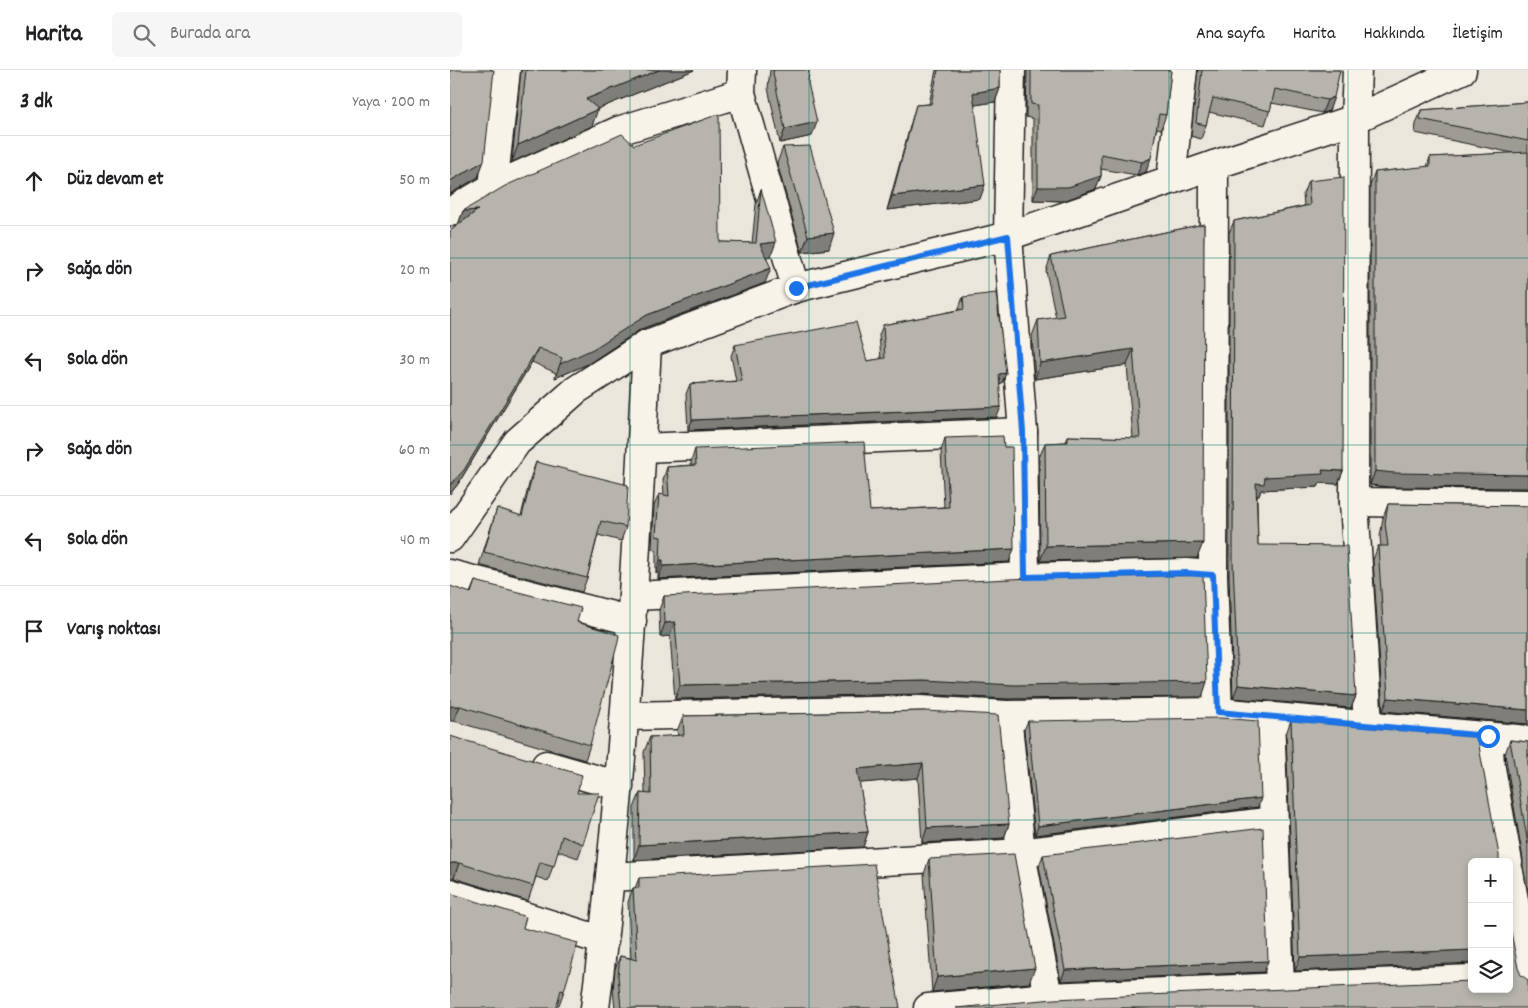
<!DOCTYPE html>
<html lang="tr">
<head>
<meta charset="utf-8">
<style>
	body { margin:0; font-family:Dekko,sans-serif; background:#f6f6f6; color:#202124 }
	.controls { position:absolute; right:15px; bottom:15px; display:grid; overflow:hidden; border-radius:8px; box-shadow:0 2px 8px #0003 }
	.controls button { width:45px; height:45px; display:grid; place-items:center; padding:0; border:0; border-bottom:1px solid #e0e0e0; background:#fff; color:#202124; font:25px sans-serif }
	.stop { position:absolute; width:15px; height:15px; margin:-11px; border:4px solid #1a73e8; border-radius:50%; background:#fff }
	.stop.end { background:#1a73e8; border-color:#fff; box-shadow:0 1px 5px #0008 }
	.list { margin:0; padding:0; list-style:none }
	h2 { display:flex; justify-content:space-between; align-items:center; height:65px; margin:0; padding:0 20px; font-size:21px }
	h2 small { font-size:16px; font-weight:400; color:#757577 }
	.list li { display:grid; grid-template-columns:32px 1fr auto; gap:15px; align-items:center; box-sizing:border-box; height:90px; padding:0 20px; border-top:1px solid #e0e0e0 }
	.list b { display:block; font-size:19px; white-space:nowrap }
	.list em { font-size:16px; font-style:normal; color:#757577 }
	.icon { flex:none; width:28px; height:28px; fill:none; stroke:currentColor; stroke-width:2; stroke-linecap:round; stroke-linejoin:round }
	.map { position:relative; flex:none; width:1078px; height:938px; overflow:hidden }
	header { display:flex; align-items:center; gap:30px; box-sizing:border-box; height:70px; padding:0 25px; background:#fff; border-bottom:1px solid #e0e0e0 }
	header strong { font-size:24px }
	nav { display:flex; gap:28px; margin-inline-start:auto; font-size:18px }
	.search { width:350px; height:45px; background:#f6f6f6; display:flex; align-items:center; gap:12px; box-sizing:border-box; padding:0 18px; border-radius:8px; color:#757577; font-size:19px }
	main { display:flex }
	aside { flex:1; background:#fff }
	.map>svg:first-child { display:block }
	.lines { fill:none; stroke-linecap:round; stroke-linejoin:round }
	.street-casing { stroke:#1c1c1c; stroke-width:31 }
	.street { stroke:#f7f3e8; stroke-width:28 }
	.wall { fill:#9d9b94; stroke:#1c1c1c }
	.shaded-wall { fill:#7f7e78; stroke:#1c1c1c }
	.building { fill:#b6b4ac; stroke:#1c1c1c }
	.route { stroke:#1a73e8; stroke-width:6 }
	.grid { fill:none; stroke:#0f766e; stroke-width:1; stroke-opacity:0.55 }
</style>
</head>
<body>
<header>
<strong>Harita</strong>
<div class="search"><svg class="icon" aria-label="search" viewBox="0 0 24 24"><circle cx="10" cy="10" r="6"/><path d="M15 15l6 6"/></svg>Burada ara</div>
<nav><a>Ana sayfa</a><a>Harita</a><a>Hakkında</a><a>İletişim</a></nav>
</header>
<main>
<aside>
<h2>3 dk<small>Yaya · 200 m</small></h2>
<ul class="list">
<li><svg class="icon" aria-label="ahead" viewBox="0 0 24 24"><path d="M12 20V5M6 11l6-6 6 6"/></svg><div><b>Düz devam et</b></div><em>50 m</em></li>
<li><svg class="icon" aria-label="right" viewBox="0 0 24 24"><path d="M7 20v-9h11M14 6l5 5-5 5"/></svg><div><b>Sağa dön</b></div><em>20 m</em></li>
<li><svg class="icon" aria-label="left" viewBox="0 0 24 24"><path d="M17 20v-9H6M10 6l-5 5 5 5"/></svg><div><b>Sola dön</b></div><em>30 m</em></li>
<li><svg class="icon" aria-label="right" viewBox="0 0 24 24"><path d="M7 20v-9h11M14 6l5 5-5 5"/></svg><div><b>Sağa dön</b></div><em>60 m</em></li>
<li><svg class="icon" aria-label="left" viewBox="0 0 24 24"><path d="M17 20v-9H6M10 6l-5 5 5 5"/></svg><div><b>Sola dön</b></div><em>40 m</em></li>
<li><svg class="icon" aria-label="arrive" viewBox="0 0 24 24"><path d="M6 21V4h12l-3 4 3 4H6"/></svg><div><b>Varış noktası</b></div></li>
</ul>
</aside>
<div class="map">
<svg width="1078" height="938" viewBox="0 0 1078 938">
	<rect width="100%" height="100%" fill="#eae6dc"/>
	<filter id="ink" filterUnits="userSpaceOnUse"><feTurbulence type="fractalNoise" baseFrequency=".02" numOctaves="2"/><feDisplacementMap in="SourceGraphic" scale="10" xChannelSelector="R" yChannelSelector="G"/><feConvolveMatrix kernelMatrix="1 2 1 2 8 2 1 2 1" color-interpolation-filters="sRGB"/></filter>
	<g filter="url(#ink)">
		<g class="lines">
			<defs>
				<g id="street">
					<polyline points="292,0 291,23 346,218"/>
					<polyline points="561,0 558,166 573,362 575,507"/>
					<polyline points="907,0 905,49 904,432 918,654"/>
					<polyline points="764,95 763,505 768,642"/>
					<polyline points="721,110 733,0"/>
					<polyline points="43,117 56,0"/>
					<polyline points="0,142 43,117 168,61 291,23"/>
					<polyline points="192,378 573,362"/>
					<polyline points="904,432 1078,434"/>
					<polyline points="0,468 67,372 126,320 197,274 346,218 558,166 764,95 905,49 1012,0"/>
					<polyline points="0,504 182,551"/>
					<polyline points="184,526 575,507 736,503 763,505"/>
					<polyline points="557,645 571,783 598,927"/>
					<polyline points="175,646 470,640 557,645 768,642 1078,670"/>
					<polyline points="820,646 830,917"/>
					<polyline points="1038,666 1040,693 1058,792"/>
					<polyline points="96,695 169,716"/>
					<polyline points="1059,802 1078,909"/>
					<polyline points="160,807 571,783 824,751"/>
					<polyline points="0,823 154,871"/>
					<path d="M 145,938 C 173,718 186,496 197,274"/>
					<polyline points="478,938 598,927 1022,909"/>
				</g>
			</defs>
			<use href="#street" class="street-casing"/>
			<use href="#street" class="street"/>
		</g>
		<g class="wall">
			<polygon points="71,0 244,0 147,39 142,56 62,92"/>
			<polygon points="320,0 359,0 358,13 362,66 330,73 318,18"/>
			<polygon points="486,0 550,0 550,18 545,32 524,35 530,129 437,140 462,49 466,35 479,34"/>
			<polygon points="577,0 721,0 716,45 711,59 707,58 696,102 687,105 651,99 651,106 646,119 613,131 583,130 583,49 576,47"/>
			<polygon points="748,0 890,0 879,41 872,43 822,33 815,55 759,42 756,55 751,69 741,66"/>
			<polygon points="1078,32 1078,418 939,417 920,415 920,116 925,102 977,97 980,87 1063,83 965,63 966,54 971,40"/>
			<polygon points="333,77 379,179 352,182 327,93"/>
			<polygon points="858,111 893,401 888,414 870,413 868,417 811,420 809,426 807,426 808,475 906,626 901,638 783,628 779,505 779,163 784,151 854,136 853,124"/>
			<polygon points="311,119 321,186 316,187 315,213 191,259 138,294 105,308 106,303 82,292 8,414 0,424 0,161 8,155 13,141 270,172 302,173 306,134"/>
			<polygon points="754,154 747,488 590,491 589,388 595,373 616,372 618,366 683,368 677,295 585,309 582,266 588,250 606,248 596,201 601,186"/>
			<polygon points="513,227 556,303 552,313 549,314 547,347 238,360 236,324 240,314 286,311 281,286 285,275 417,291 431,289 429,265 433,255 509,240 509,238"/>
			<polygon points="495,368 559,492 208,509 208,503 206,503 206,480 202,479 204,436 209,424 214,425 213,410 217,397 241,395 241,392 245,379 420,441 494,437 491,381"/>
			<polygon points="86,392 176,457 171,471 148,465 137,508 132,522 29,495 47,438 71,446 81,406"/>
			<polygon points="938,434 1078,436 1078,654 933,641 923,490 928,476 931,476 930,467 933,448"/>
			<polygon points="25,511 127,552 140,675 135,690 4,651 20,523"/>
			<polygon points="214,526 752,627 557,629 470,624 225,629 220,566 210,567 209,540"/>
			<polygon points="475,641 559,754 554,768 472,773 468,708 409,713 418,762 413,777 184,790 184,738 190,723 195,724 194,682 200,667 228,666 227,661 233,646"/>
			<polygon points="841,650 1022,792 845,901 836,664"/>
			<polygon points="578,651 808,737 585,765 574,660"/>
			<polygon points="0,666 127,723 133,774 128,788 108,781 98,811 86,807 78,831 4,808 0,808"/>
			<polygon points="1060,670 1078,672 1078,823 1073,796 1073,789 1055,684"/>
			<polygon points="593,785 814,902 611,911 589,796"/>
			<polygon points="479,789 579,913 482,922 474,804"/>
			<polygon points="189,808 450,938 165,938 163,920 165,899 170,886 181,888 178,832 183,818 185,818"/>
			<polygon points="73,858 114,921 109,935 107,935"/>
		</g>
		<g class="shaded-wall">
			<polygon points="209,0 244,0 130,46 136,29"/>
			<polygon points="550,18 545,32 518,36 523,23"/>
			<polygon points="884,27 879,41 872,43 877,30"/>
			<polygon points="148,39 142,56 62,92 68,75"/>
			<polygon points="367,52 362,66 330,73 335,59"/>
			<polygon points="701,88 696,102 687,105 692,92"/>
			<polygon points="34,91 28,107 0,124 0,111"/>
			<polygon points="651,106 646,119 613,131 583,130 588,117"/>
			<polygon points="535,115 530,129 437,140 442,126"/>
			<polygon points="28,140 8,155 13,141"/>
			<polygon points="384,163 379,179 352,182 358,166"/>
			<polygon points="326,172 321,186 305,189 310,174"/>
			<polygon points="321,198 315,213 191,259 138,294 105,308 110,294 197,245"/>
			<polygon points="88,278 82,292 8,414 0,424 0,415"/>
			<polygon points="683,279 677,295 585,309 590,293"/>
			<polygon points="556,303 552,313 545,314 549,304"/>
			<polygon points="551,337 547,347 238,360 242,350"/>
			<polygon points="872,400 893,401 888,414 870,413 868,417 811,420 809,426 801,425 806,413 815,407"/>
			<polygon points="925,401 1078,405 1078,418 939,417 920,415"/>
			<polygon points="753,473 747,488 590,491 596,476"/>
			<polygon points="564,479 559,492 208,509 213,496"/>
			<polygon points="210,490 213,490 208,503 206,503"/>
			<polygon points="225,552 220,566 210,567 215,553"/>
			<polygon points="475,610 757,612 752,627 557,629 470,624 225,629 230,615"/>
			<polygon points="788,615 906,626 901,638 783,628"/>
			<polygon points="938,628 1078,640 1078,654 933,641"/>
			<polygon points="2,636 10,636 4,651 0,651 0,637"/>
			<polygon points="473,693 468,708 401,714 407,699"/>
			<polygon points="811,728 808,737 585,765 588,756"/>
			<polygon points="559,754 554,768 472,773 477,758"/>
			<polygon points="418,762 413,777 184,790 189,775"/>
			<polygon points="2,793 9,793 4,808 0,808 0,794"/>
			<polygon points="1022,880 1022,893 845,901 850,887"/>
			<polygon points="818,891 814,902 611,911 615,900"/>
			<polygon points="585,898 579,913 482,922 487,907"/>
		</g>
		<g class="building">
			<polygon points="0,0 44,0 34,91 0,111"/>
			<polygon points="76,0 209,0 136,29 148,39 68,75"/>
			<polygon points="324,0 359,0 358,13 367,52 335,59 323,3"/>
			<polygon points="488,0 550,0 550,18 523,23 535,115 442,126 466,35 481,34"/>
			<polygon points="581,0 721,0 716,45 709,44 701,88 692,92 651,84 651,106 618,117 588,117 588,35 581,34"/>
			<polygon points="752,0 890,0 884,27 877,30 825,19 820,41 763,28 756,55 746,53"/>
			<polygon points="1078,32 1078,71 970,49 971,40"/>
			<polygon points="269,44 270,172 306,173 311,119 326,172 310,174 321,198 197,245 143,279 110,294 112,288 88,278 14,400 0,415 0,161 28,140 13,141 55,116 172,64 184,75"/>
			<polygon points="360,76 384,163 358,166 333,77"/>
			<polygon points="1078,82 1078,405 944,403 925,401 925,102 980,96 980,87"/>
			<polygon points="894,107 893,401 872,400 873,404 815,407 814,414 806,413 808,475 897,476 906,626 788,615 783,492 784,151 860,135 858,111"/>
			<polygon points="754,154 753,473 596,476 595,373 618,372 618,366 690,368 683,279 590,293 588,250 614,246 601,186"/>
			<polygon points="546,223 556,303 549,304 551,337 242,350 240,314 292,311 285,275 406,252 417,291 435,288 433,255 514,239 513,227"/>
			<polygon points="553,366 554,377 562,377 564,479 213,496 213,490 210,490 211,467 206,466 209,424 219,426 217,397 246,395 245,379 414,372 420,441 499,437 495,368"/>
			<polygon points="86,392 178,415 176,457 151,451 137,508 34,482 47,438 72,446"/>
			<polygon points="938,434 1078,436 1078,640 938,628 928,476 938,476 935,453"/>
			<polygon points="753,505 757,612 563,615 475,610 230,615 225,552 215,553 214,526 581,508"/>
			<polygon points="25,511 131,538 127,552 169,565 168,572 140,675 10,636 2,636 0,637 0,516 21,523"/>
			<polygon points="475,641 548,645 559,754 477,758 473,693 407,699 418,762 189,775 190,723 201,724 200,667 234,665 233,646"/>
			<polygon points="771,648 808,651 811,728 588,756 578,651"/>
			<polygon points="841,650 1028,667 1030,682 1049,785 1049,792 1022,792 1022,880 850,887"/>
			<polygon points="0,666 132,705 127,723 149,723 133,774 112,766 104,796 90,792 83,816 9,793 2,793 0,794"/>
			<polygon points="1060,670 1078,672 1078,774"/>
			<polygon points="813,758 818,891 615,900 593,785"/>
			<polygon points="564,784 585,898 487,907 479,789"/>
			<polygon points="424,794 450,938 171,938 168,906 170,886 187,890 183,818 189,818 189,808"/>
			<polygon points="0,823 76,847 73,858 128,873 114,921 111,920 106,938 0,938"/>
			<polygon points="1059,852 1068,898 1071,905 1078,910 1078,938 506,938 604,929 1022,911 1022,919 1059,919"/>
		</g>
	</g>
	<g class="lines" filter="url(#ink)">
		<polyline class="route" points="346,218 558,166 573,362 575,507 736,503 763,505 768,642 1038,666"/>
	</g>
	<path class="grid" d="M 180,0 L 180,938M 359,0 L 359,938M 539,0 L 539,938M 719,0 L 719,938M 898,0 L 898,938M 0,188 L 1078,188M 0,375 L 1078,375M 0,563 L 1078,563M 0,750 L 1078,750"/>
</svg>
<div class="controls">
<button>+</button>
<button>−</button>
<button><svg class="icon" aria-label="layers" viewBox="0 0 24 24"><path d="M12 4l9 5-9 5-9-5zM3 14l9 5 9-5"/></svg></button>
</div>
<div class="stop" style="left:1038px;top:666px"></div>
<div class="stop end" style="left:346px;top:218px"></div>
</div>
</main>
</body>
</html>
